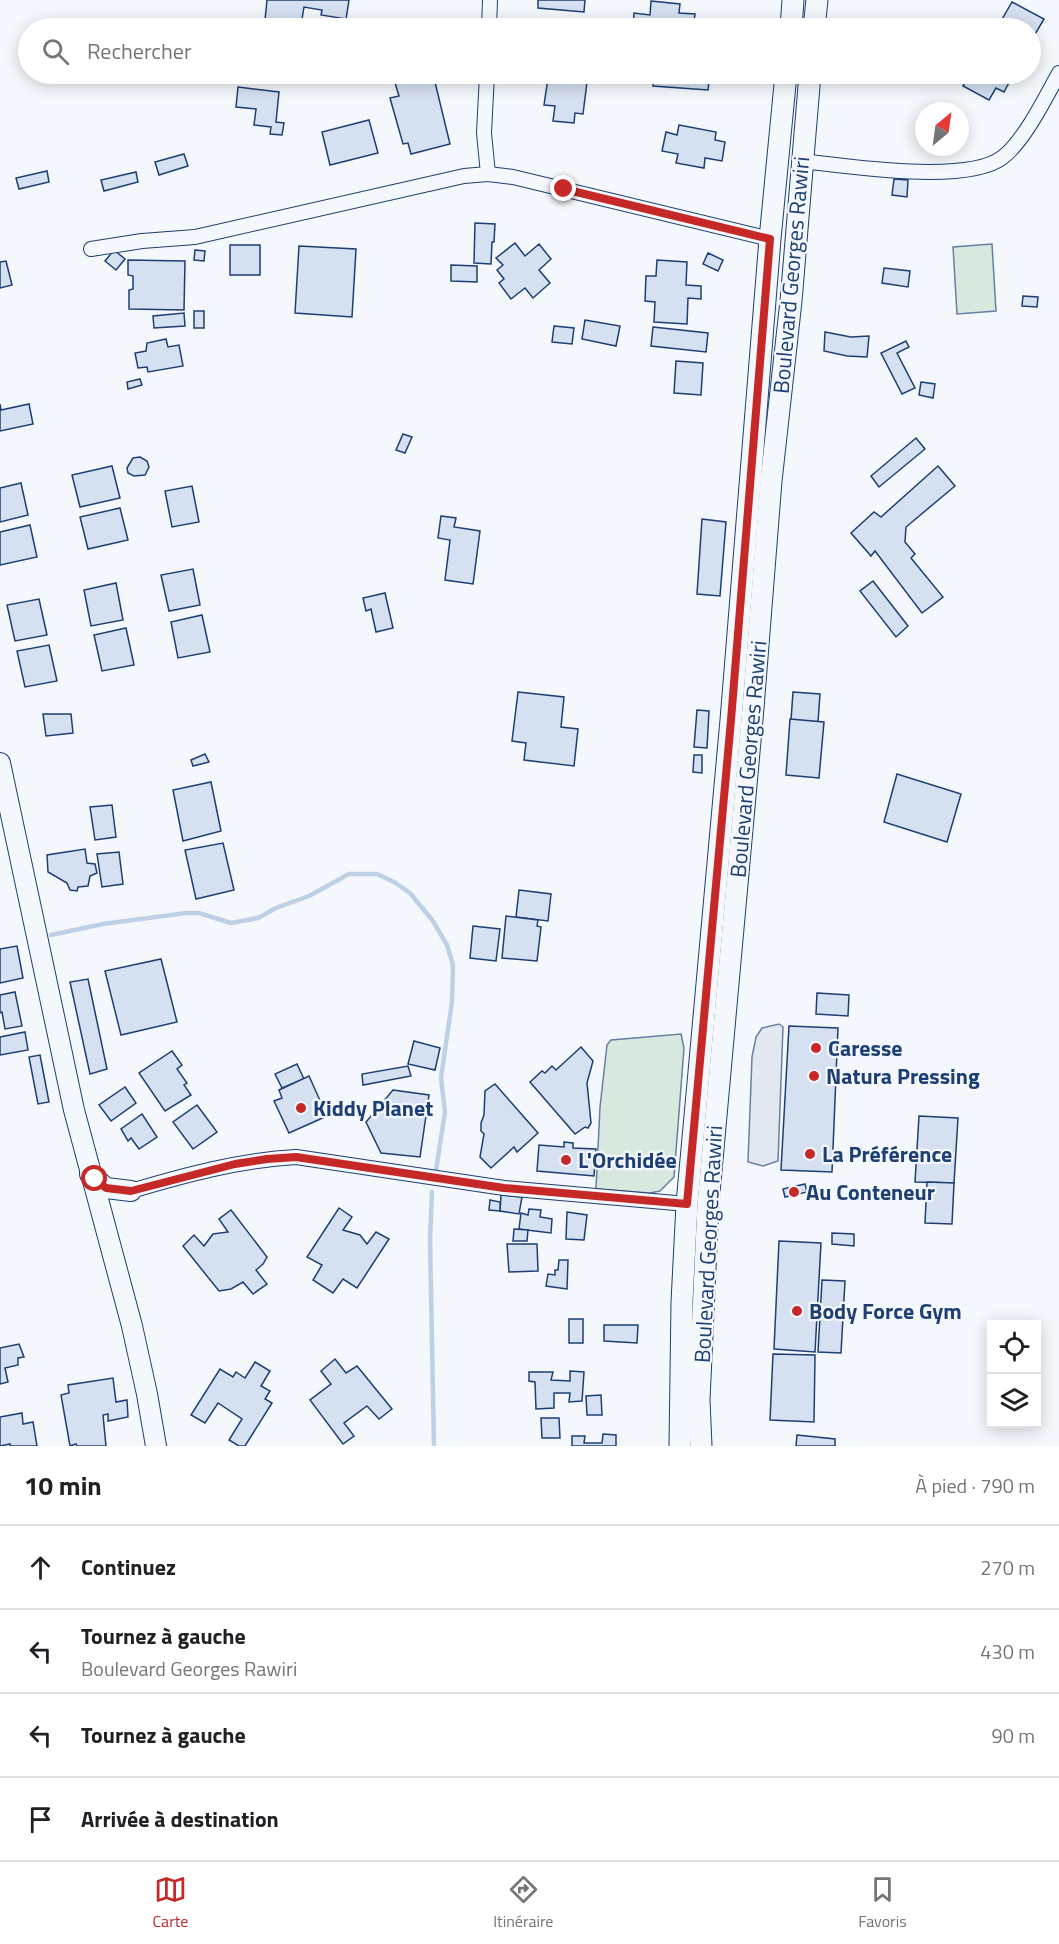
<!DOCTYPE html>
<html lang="fr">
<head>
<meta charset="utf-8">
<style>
	body { margin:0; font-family:"Titillium Web",sans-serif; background:#f6f6f6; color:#202124 }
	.controls { position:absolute; right:18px; bottom:18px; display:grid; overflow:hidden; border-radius:0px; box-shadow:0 3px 15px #0003 }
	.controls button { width:54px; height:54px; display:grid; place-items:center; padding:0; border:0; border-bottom:2px solid #e0e0e0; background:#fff; color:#202124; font:30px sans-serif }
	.compass { position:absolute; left:915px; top:102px; width:54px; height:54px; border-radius:50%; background:#fff; box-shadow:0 3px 15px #0003; rotate:29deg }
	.stop { position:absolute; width:18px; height:18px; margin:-14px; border:4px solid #c62828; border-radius:50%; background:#fff }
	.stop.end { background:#c62828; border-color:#fff; box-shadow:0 2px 6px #0008 }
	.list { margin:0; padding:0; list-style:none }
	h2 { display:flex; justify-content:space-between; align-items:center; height:78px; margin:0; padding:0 24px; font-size:26px }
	h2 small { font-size:20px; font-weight:400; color:#757577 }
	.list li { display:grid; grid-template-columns:39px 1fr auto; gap:18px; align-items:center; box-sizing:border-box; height:84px; padding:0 24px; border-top:2px solid #e0e0e0 }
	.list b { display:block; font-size:22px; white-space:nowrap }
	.list p { margin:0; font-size:20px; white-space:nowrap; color:#757577 }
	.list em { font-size:20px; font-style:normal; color:#757577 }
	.icon { flex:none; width:33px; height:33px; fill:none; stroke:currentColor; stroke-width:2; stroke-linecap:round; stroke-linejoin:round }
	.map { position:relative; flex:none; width:1059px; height:1446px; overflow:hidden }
	.search { position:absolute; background:#fff; box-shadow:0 3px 15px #0003; left:18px; right:18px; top:18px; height:66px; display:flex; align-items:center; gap:15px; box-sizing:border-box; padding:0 21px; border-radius:33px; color:#757577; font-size:22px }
	.sheet { height:414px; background:#fff }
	nav { display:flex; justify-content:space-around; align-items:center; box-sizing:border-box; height:84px; border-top:2px solid #e0e0e0; background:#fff; font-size:16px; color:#757577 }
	nav a { display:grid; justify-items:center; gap:3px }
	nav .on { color:#c62828 }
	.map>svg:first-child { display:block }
	.green { fill:#d7e8df; stroke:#687fa3; stroke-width:1.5 }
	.parking { fill:#e3e8f0; stroke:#687fa3; stroke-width:1.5 }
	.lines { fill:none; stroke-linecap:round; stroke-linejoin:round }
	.stream { stroke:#bed0e5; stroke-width:4.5 }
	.building { fill:#d5e0f0; stroke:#1d3f73; stroke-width:1.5 }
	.minor-casing { stroke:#1d3f73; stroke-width:16 }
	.secondary-casing { stroke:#1d3f73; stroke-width:22 }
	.primary-casing { stroke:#1d3f73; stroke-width:23 }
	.minor { stroke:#f4f7fb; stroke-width:14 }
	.secondary { stroke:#f4f7fb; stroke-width:20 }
	.primary { stroke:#f4f7fb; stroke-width:21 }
	.route { stroke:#c62828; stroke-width:8 }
	.poi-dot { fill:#c62828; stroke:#f4f7fb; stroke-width:2 }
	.labels { text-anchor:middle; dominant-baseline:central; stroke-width:4.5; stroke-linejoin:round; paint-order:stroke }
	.street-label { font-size:22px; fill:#1d3f73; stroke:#f4f7fb }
	.poi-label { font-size:22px; font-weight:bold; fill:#1d3f73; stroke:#f4f7fb; text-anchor:start }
</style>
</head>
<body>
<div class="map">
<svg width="1059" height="1446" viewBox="0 0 1059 1446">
	<rect width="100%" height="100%" fill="#f4f7fb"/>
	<g class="green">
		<polygon points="992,244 996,311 957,314 953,247"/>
		<polygon points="681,1034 684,1048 674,1177 660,1191 650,1193 596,1189 600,1107 607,1045 611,1040"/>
	</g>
	<polygon class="parking" points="779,1024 783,1027 778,1161 763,1166 748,1162 752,1057 756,1037 762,1028"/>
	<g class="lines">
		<g class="stream">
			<polyline points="51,935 103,924 186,913 199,913 231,923 258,918 276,908 309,896 349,874 377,874 394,882 410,893 433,921 447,945 453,965 452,1002 441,1078 445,1112 436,1170"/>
			<polyline points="432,1192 430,1239 434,1446"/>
		</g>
	</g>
	<g class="building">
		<polygon points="267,0 349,0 346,19 321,15 322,10 304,7 301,25 265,20"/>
		<polygon points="538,0 585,0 584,12 538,8"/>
		<polygon points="651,1 680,4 679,13 695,14 693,28 633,28 634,13 650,15"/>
		<polygon points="1012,2 1044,19 1030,43 1030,28 997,28"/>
		<rect x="328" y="20" width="12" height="8"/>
		<polygon points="433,74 450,144 411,154 408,143 403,144 390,98 399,96 395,83"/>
		<polygon points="552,74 588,74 583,114 575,113 574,123 553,121 555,106 544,105 548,78 552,78"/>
		<polygon points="654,74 710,74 708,90 653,86"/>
		<polygon points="970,74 1006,74 1012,77 1004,92 996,88 989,100 963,86"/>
		<polygon points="238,87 279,92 276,122 284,123 282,135 270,134 271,127 254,125 256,109 236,107"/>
		<polygon points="369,120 378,153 330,165 322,132"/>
		<polygon points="679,125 716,132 715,140 725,142 722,161 705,158 704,168 676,163 678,154 662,151 666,132 677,135"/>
		<polygon points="184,154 188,166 159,175 155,162"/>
		<polygon points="47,171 49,182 19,189 16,178"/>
		<polygon points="136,172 138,182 104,191 101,180"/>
		<polygon points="894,179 908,180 907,197 892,195"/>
		<polygon points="475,223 495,224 494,242 492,242 491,264 474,263"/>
		<polygon points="515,243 525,256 539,244 551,259 539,270 550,283 533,298 525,288 511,299 499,283 504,279 497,270 503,265 496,258"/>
		<rect x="230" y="245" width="30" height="30"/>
		<polygon points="299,246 356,249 352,317 295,313"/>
		<polygon points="114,250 125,259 116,270 105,261"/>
		<polygon points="195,250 205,251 204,261 194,260"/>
		<polygon points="708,253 723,260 718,271 703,264"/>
		<polygon points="128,260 185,261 184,310 129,309 129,290 133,289 133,276 128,275"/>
		<polygon points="657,260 687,262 686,285 701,286 701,299 688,298 687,324 654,322 655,302 645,301 646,276 656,276"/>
		<polygon points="6,261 12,285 0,288 0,262"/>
		<polygon points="451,265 477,266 477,282 451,281"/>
		<polygon points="884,268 910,271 908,287 882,283"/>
		<polygon points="1023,296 1038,297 1037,307 1022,306"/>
		<rect x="194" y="311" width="10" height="17"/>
		<polygon points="184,313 185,326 154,328 153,316"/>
		<polygon points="585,320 620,326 616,346 582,339"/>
		<polygon points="554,326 574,328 572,344 552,342"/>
		<polygon points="653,327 708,333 706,352 651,346"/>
		<polygon points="825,332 851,337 869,336 867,357 847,356 824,351"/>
		<polygon points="166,339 168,347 179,345 183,366 148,372 147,367 138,368 135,353 146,351 147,343"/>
		<polygon points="906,341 909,347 897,353 915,388 902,394 881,353"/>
		<polygon points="676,361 703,363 701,395 674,393"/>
		<polygon points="140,379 142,385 128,389 127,382"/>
		<polygon points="921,382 935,384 933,398 919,395"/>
		<polygon points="0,404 1,410 29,404 33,424 0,431"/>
		<polygon points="403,434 412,437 405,453 396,450"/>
		<polygon points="916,438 925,449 879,487 871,476"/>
		<polygon points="140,457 147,461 149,467 145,475 134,476 128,473 127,468 133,458"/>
		<polygon points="112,466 120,498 80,507 72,475"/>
		<polygon points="938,466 955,486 906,527 905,542 915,554 911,558 943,597 922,613 875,551 871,556 851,533 874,512 881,517"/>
		<polygon points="21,483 28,515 0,522 0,488"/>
		<polygon points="192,486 199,522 172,527 165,491"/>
		<polygon points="120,508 128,540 88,549 80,517"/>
		<polygon points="441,516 456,518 454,527 480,531 473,584 445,580 450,540 438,538"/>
		<polygon points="702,519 726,522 720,596 697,594"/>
		<polygon points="30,525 37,557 0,565 0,532"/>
		<polygon points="193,569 200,605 169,611 161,575"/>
		<polygon points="873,581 908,626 896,637 860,591"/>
		<polygon points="116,583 123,620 91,626 84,590"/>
		<polygon points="385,593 393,628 376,632 371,609 366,611 363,598"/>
		<polygon points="39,599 47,635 15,641 7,605"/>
		<polygon points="202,615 210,652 178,658 171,622"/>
		<polygon points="126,628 134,665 102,671 94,635"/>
		<polygon points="49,645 57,681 25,687 17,651"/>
		<polygon points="518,692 564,697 561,727 578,729 574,766 524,760 526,743 512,741"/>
		<polygon points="793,692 820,694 818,722 791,720"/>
		<polygon points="697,710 709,711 707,748 694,747"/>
		<polygon points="43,714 71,714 73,733 46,736"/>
		<polygon points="790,719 824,722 819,778 786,775"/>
		<polygon points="205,754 209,762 193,766 191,760"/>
		<polygon points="694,755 702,755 702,773 693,772"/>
		<polygon points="897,774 961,794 947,842 884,822"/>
		<polygon points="211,782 221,831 183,841 173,790"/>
		<polygon points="112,805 116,837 95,840 90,807"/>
		<polygon points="223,843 234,890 196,899 185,850"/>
		<polygon points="85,849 87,863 95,864 97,873 90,876 88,886 78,887 77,891 70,890 67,883 48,872 47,855"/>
		<polygon points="119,852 123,884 102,887 97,854"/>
		<polygon points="519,890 551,894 548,921 516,917"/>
		<polygon points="506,916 538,920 537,926 541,927 537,961 502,958"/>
		<polygon points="473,926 500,929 496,961 470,958"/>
		<polygon points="17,946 23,978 0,983 0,949"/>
		<polygon points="161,959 177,1022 121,1035 105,971"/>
		<polygon points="88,979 107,1069 90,1074 70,982"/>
		<polygon points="15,992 22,1026 5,1029 2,1012 0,1013 0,995"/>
		<polygon points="817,993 849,995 848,1016 816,1014"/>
		<polygon points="789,1026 838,1028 832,1172 781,1170"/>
		<polygon points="25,1032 28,1050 0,1055 0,1037"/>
		<polygon points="414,1041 440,1048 435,1070 408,1064"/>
		<polygon points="581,1047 593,1061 587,1083 591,1123 588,1128 585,1127 575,1134 530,1082 542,1071 545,1073 552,1066 556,1070"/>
		<polygon points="172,1051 182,1065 177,1069 187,1083 184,1085 191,1095 165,1111 139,1073"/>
		<polygon points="40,1055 49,1102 38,1104 29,1057"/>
		<polygon points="297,1064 304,1079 282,1088 275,1074"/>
		<polygon points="408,1066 411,1076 363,1085 362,1074"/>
		<polygon points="309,1076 327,1116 289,1133 274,1101 282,1098 279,1090"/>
		<polygon points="495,1084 538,1133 517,1152 514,1147 491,1168 480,1157 484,1134 481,1131 481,1123 484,1115 485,1091"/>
		<polygon points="125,1087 136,1103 111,1121 99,1105"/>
		<polygon points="393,1090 429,1095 420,1157 381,1153 366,1122"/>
		<polygon points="197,1105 217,1132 193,1149 173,1122"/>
		<polygon points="142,1114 157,1137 139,1149 131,1138 128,1141 121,1129"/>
		<polygon points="919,1116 958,1118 954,1183 915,1182"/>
		<polygon points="564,1142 573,1143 573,1148 596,1149 594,1176 537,1171 539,1145 564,1147"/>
		<polygon points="927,1182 954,1183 952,1224 925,1223"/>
		<polygon points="805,1184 807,1192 785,1197 783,1189"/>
		<polygon points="501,1195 522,1197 519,1214 500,1211"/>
		<polygon points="490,1200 500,1202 500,1211 489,1210"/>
		<polygon points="339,1208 352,1217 343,1230 360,1235 367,1244 376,1232 389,1239 357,1288 343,1279 333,1293 313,1280 322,1265 307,1257"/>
		<polygon points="529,1209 541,1210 540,1217 552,1219 551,1233 519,1229 521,1213 528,1215"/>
		<polygon points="231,1210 267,1257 263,1264 256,1270 267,1284 253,1294 243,1282 231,1289 219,1291 183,1246 194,1235 204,1246 213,1234 228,1232 219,1219"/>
		<polygon points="567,1212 587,1215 584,1240 566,1239"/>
		<polygon points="514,1229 528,1230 527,1241 513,1241"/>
		<polygon points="832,1233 854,1234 854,1246 832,1244"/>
		<polygon points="779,1241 821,1243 815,1352 774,1349"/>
		<polygon points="507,1244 537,1244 538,1271 509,1272"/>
		<polygon points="559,1260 568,1260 567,1289 546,1286 548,1274 555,1275 555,1270 558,1270"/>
		<polygon points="822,1280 845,1281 841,1353 818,1352"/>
		<rect x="569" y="1319" width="14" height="24"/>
		<polygon points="604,1325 638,1325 637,1343 604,1341"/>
		<polygon points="19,1344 24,1357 18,1358 18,1365 5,1368 8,1382 0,1384 0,1348"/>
		<polygon points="773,1354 815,1355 814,1422 770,1420"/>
		<polygon points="335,1359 346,1373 357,1366 392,1409 379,1419 367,1406 344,1423 354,1436 343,1444 310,1400 331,1384 321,1371"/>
		<polygon points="255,1362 270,1371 261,1386 270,1391 265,1399 272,1403 245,1446 239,1446 229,1440 242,1419 218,1403 205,1423 191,1415 220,1369 233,1377 236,1372 245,1378"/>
		<polygon points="570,1371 584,1372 582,1401 569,1402 570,1393 554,1393 554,1408 536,1409 535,1382 529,1381 529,1372 553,1372 551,1380 570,1381"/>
		<polygon points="113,1378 116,1402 127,1400 128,1417 108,1421 108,1414 103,1415 106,1446 77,1446 76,1444 70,1446 61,1395 69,1393 68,1385"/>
		<polygon points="601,1395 602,1415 587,1415 586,1396"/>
		<polygon points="22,1413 23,1424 33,1422 37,1446 10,1446 10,1444 0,1446 0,1417"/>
		<polygon points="541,1418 559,1418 560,1438 542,1438"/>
		<polygon points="603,1434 616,1435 616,1446 572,1446 572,1436 585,1436 584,1443 602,1443"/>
		<polygon points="797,1435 835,1439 835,1446 796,1446"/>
	</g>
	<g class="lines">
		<defs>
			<g id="minor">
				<polyline points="489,28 490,0"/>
				<polyline points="487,74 484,133 488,174"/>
				<path d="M 802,161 C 847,166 968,185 1003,157 C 1024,141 1046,97 1059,73"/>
				<polyline points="91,249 142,241 195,237 464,176 488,174 513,177 770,239"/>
				<path d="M 131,1191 C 185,1175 240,1160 296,1157 L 504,1188 L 687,1204"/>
			</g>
			<g id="secondary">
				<polyline points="0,763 74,1110 132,1326 147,1394 156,1446"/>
				<polyline points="90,1174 106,1188 131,1191"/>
			</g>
			<g id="primary">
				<polyline points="791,28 793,0"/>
				<polyline points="814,28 817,0"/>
				<polyline points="680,1446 682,1302 687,1204 731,720 770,239 786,74"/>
				<polyline points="701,1446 699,1400 708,1204 753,708 771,481 791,301 810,74"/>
			</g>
		</defs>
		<use href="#minor" class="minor-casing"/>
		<use href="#secondary" class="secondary-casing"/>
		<use href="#primary" class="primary-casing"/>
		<use href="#minor" class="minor"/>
		<use href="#secondary" class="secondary"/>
		<use href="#primary" class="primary"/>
	</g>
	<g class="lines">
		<polyline class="route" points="95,1179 106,1188 131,1191 235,1164 267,1159 296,1157 504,1188 687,1204 731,720 770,239 564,189"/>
	</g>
	<g class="poi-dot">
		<circle cx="816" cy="1048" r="6"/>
		<circle cx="814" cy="1076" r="6"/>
		<circle cx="301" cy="1108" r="6"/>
		<circle cx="810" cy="1154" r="6"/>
		<circle cx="566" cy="1160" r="6"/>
		<circle cx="794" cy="1192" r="6"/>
		<circle cx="797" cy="1311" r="6"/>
	</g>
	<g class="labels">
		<g class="street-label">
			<text transform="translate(791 275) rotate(-85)">Boulevard Georges Rawiri</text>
			<text transform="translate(748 759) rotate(-85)">Boulevard Georges Rawiri</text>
			<text transform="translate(708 1244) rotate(-87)">Boulevard Georges Rawiri</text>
		</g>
		<g class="poi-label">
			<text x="828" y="1048">Caresse</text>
			<text x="826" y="1076">Natura Pressing</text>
			<text x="313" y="1108">Kiddy Planet</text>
			<text x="822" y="1154">La Préférence</text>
			<text x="578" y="1160">L'Orchidée</text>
			<text x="806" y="1192">Au Conteneur</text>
			<text x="809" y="1311">Body Force Gym</text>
		</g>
	</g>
</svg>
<div class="controls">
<button><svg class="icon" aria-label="locate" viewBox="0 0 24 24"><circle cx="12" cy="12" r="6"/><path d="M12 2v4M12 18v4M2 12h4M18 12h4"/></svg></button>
<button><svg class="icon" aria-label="layers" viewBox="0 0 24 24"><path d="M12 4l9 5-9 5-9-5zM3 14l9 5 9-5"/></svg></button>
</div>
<svg class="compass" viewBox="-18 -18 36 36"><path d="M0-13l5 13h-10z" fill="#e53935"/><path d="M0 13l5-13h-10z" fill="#757577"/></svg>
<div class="stop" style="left:95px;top:1179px"></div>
<div class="stop end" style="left:564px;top:189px"></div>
<div class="search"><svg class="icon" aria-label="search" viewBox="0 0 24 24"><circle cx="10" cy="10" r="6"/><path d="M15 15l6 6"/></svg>Rechercher</div>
</div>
<section class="sheet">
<h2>10 min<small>À pied · 790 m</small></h2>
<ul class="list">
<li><svg class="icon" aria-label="ahead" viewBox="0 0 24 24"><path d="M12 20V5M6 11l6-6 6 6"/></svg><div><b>Continuez</b></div><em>270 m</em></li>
<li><svg class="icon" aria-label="left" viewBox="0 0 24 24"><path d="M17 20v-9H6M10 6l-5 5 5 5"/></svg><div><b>Tournez à gauche</b><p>Boulevard Georges Rawiri</p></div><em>430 m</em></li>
<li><svg class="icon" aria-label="left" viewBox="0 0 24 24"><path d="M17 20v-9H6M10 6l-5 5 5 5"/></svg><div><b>Tournez à gauche</b></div><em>90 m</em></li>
<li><svg class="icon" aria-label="arrive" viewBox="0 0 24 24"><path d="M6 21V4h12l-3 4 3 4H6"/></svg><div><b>Arrivée à destination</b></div></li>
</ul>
</section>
<nav>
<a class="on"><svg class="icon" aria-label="map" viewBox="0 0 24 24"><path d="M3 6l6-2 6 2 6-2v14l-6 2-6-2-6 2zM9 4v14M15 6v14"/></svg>Carte</a>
<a><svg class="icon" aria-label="directions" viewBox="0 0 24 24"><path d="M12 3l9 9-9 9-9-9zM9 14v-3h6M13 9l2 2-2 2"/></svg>Itinéraire</a>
<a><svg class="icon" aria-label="saved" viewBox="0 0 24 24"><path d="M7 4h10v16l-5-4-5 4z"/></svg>Favoris</a>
</nav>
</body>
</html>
